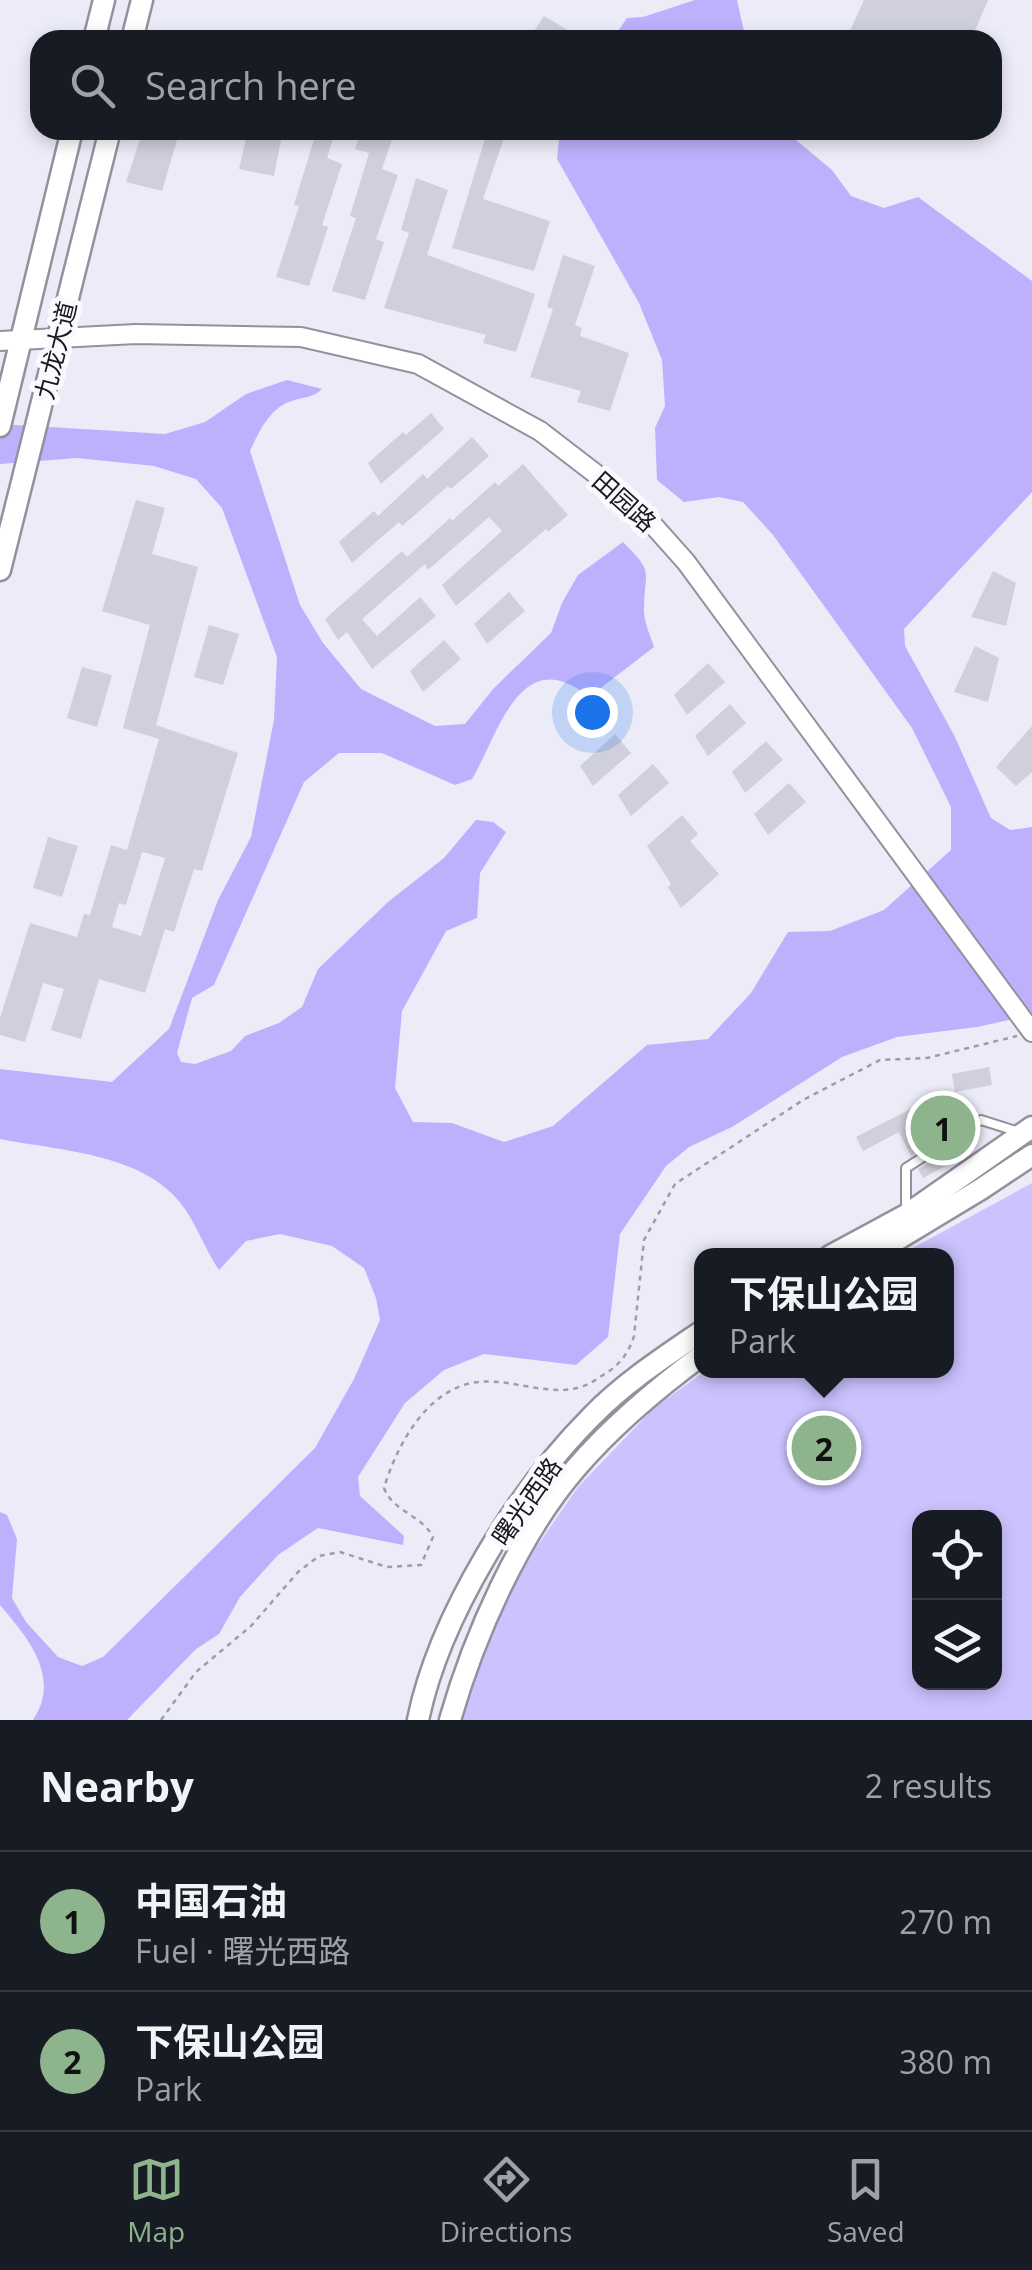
<!DOCTYPE html>
<html lang="en">
<head>
<meta charset="utf-8">
<style>
	body { margin:0; font-family:"Open Sans","Noto Sans SC",sans-serif; background:#242831; color:#f1f3f6 }
	.controls { position:absolute; right:30px; bottom:30px; display:grid; overflow:hidden; border-radius:20px; box-shadow:0 5px 15px #0003 }
	.controls button { width:90px; height:90px; display:grid; place-items:center; padding:0; border:0; border-bottom:2px solid #363941; background:#171b24; color:#f1f3f6; font:50px sans-serif }
	.you { position:absolute; left:592px; top:712px; width:35px; height:35px; margin:-25px; border:8px solid #fff; border-radius:50%; background:#1a73e8; box-shadow:0 0 0 15px #1a73e833 }
	.badge { display:grid; place-items:center; width:65px; height:65px; border-radius:50%; background:#8eb48d; color:#111; font-size:32px; font-weight:700 }
	.pin { position:absolute; translate:-50% -50%; border:5px solid #fff; box-shadow:0 2px 10px #0006 }
	.popup { position:absolute; left:694px; top:1248px; width:260px; height:130px; box-sizing:border-box; display:grid; place-content:center; border-radius:20px; background:#171b24; filter:drop-shadow(0 2px 8px #0005); font-size:32px; white-space:nowrap; color:#9ea1a6 }
	.popup b { font-size:38px; color:#f1f3f6 }
	.popup::after { content:''; position:absolute; left:50%; top:100%; margin-left:-20px; border:20px solid transparent; border-top-color:#171b24 }
	.list { margin:0; padding:0; list-style:none }
	h2 { display:flex; justify-content:space-between; align-items:center; height:130px; margin:0; padding:0 40px; font-size:42px }
	h2 small { font-size:32px; font-weight:400; color:#9ea1a6 }
	.list li { display:grid; grid-template-columns:65px 1fr auto; gap:30px; align-items:center; box-sizing:border-box; height:140px; padding:0 40px; border-top:2px solid #363941 }
	.list b { display:block; font-size:38px; white-space:nowrap }
	.list p { margin:0; font-size:32px; white-space:nowrap; color:#9ea1a6 }
	.list em { font-size:32px; font-style:normal; color:#9ea1a6 }
	.icon { flex:none; width:55px; height:55px; fill:none; stroke:currentColor; stroke-width:2; stroke-linecap:round; stroke-linejoin:round }
	.map { position:relative; flex:none; width:1032px; height:1720px; overflow:hidden }
	.search { position:absolute; background:#171b24; box-shadow:0 5px 15px #0003; left:30px; right:30px; top:30px; height:110px; display:flex; align-items:center; gap:25px; box-sizing:border-box; padding:0 35px; border-radius:30px; color:#9ea1a6; font-size:38px }
	.sheet { height:410px; background:#171b24 }
	nav { display:flex; justify-content:space-around; align-items:center; box-sizing:border-box; height:140px; border-top:2px solid #363941; background:#171b24; font-size:28px; color:#9ea1a6 }
	nav a { display:grid; justify-items:center; gap:5px }
	nav .on { color:#8eb48d }
	.map>svg:first-child { display:block }
	.green { fill:#ccc3fe; fill-rule:evenodd }
	.water { fill:#beb0fd }
	.building { fill:#d0cfdc; fill-rule:evenodd }
	.lines { fill:none; stroke-linecap:round; stroke-linejoin:round }
	.service-casing { stroke:#92919d; stroke-width:12 }
	.tertiary-casing { stroke:#92919d; stroke-width:22 }
	.secondary-casing { stroke:#92919d; stroke-width:25 }
	.path { stroke:#9e9da7; stroke-width:2.5; stroke-dasharray:5 5; stroke-linecap:butt }
	.service { stroke:#fff; stroke-width:8 }
	.tertiary { stroke:#fff; stroke-width:18 }
	.secondary { stroke:#fff; stroke-width:20 }
	.labels { text-anchor:middle; dominant-baseline:central; stroke-width:10; stroke-linejoin:round; paint-order:stroke }
	.street-label { font-size:25px; fill:#18181c; stroke:#faf9fe }
</style>
</head>
<body>
<div class="map">
<svg width="1032" height="1720" viewBox="0 0 1032 1720">
	<rect width="100%" height="100%" fill="#ecebf8"/>
	<path class="green" d="M 1032,1183 L 1032,1720 L 456,1720 L 468,1672 L 519,1572 L 578,1487 L 654,1408 L 705,1371 L 946,1370 L 946,1256 L 900,1255 ZM 920,1518 L 994,1518 L 994,1682 L 920,1682 Z"/>
	<g class="water">
		<polygon points="695,0 737,0 746,40 612,40 627,18 643,17"/>
		<path d="M 560,130 L 784,130 L 832,170 L 851,196 L 884,208 L 918,197 L 1032,281 L 1032,492 L 904,629 L 905,646 L 954,735 L 991,818 L 1010,830 L 1032,827 L 1032,1015 L 977,1027 L 897,1037 L 842,1057 L 732,1127 L 689,1147 L 666,1166 L 620,1234 L 608,1337 L 576,1365 L 484,1354 L 444,1370 L 405,1403 L 358,1477 L 360,1496 L 404,1536 L 403,1545 L 318,1528 L 278,1555 L 240,1597 L 219,1634 L 196,1649 L 127,1720 L 33,1720 C 62,1677 27,1637 0,1605 L 0,1512 L 7,1515 L 17,1539 L 12,1598 L 26,1622 L 58,1657 L 82,1666 L 103,1657 L 315,1448 L 354,1379 L 380,1320 L 376,1298 L 364,1268 L 332,1246 L 280,1234 L 246,1241 L 219,1270 C 206,1251 198,1228 185,1209 C 147,1153 61,1151 0,1139 L 0,1069 L 112,1082 L 169,1029 L 218,900 L 251,837 L 274,720 L 277,657 L 222,508 L 196,479 L 154,466 L 77,458 L 0,464 L 0,424 L 165,434 L 205,422 L 246,394 L 287,380 L 322,389 C 311,399 305,396 292,401 C 270,407 259,432 250,451 L 300,605 L 323,643 L 361,689 L 435,726 L 465,724 L 494,688 L 551,633 L 562,603 L 578,575 L 623,542 C 654,573 645,568 644,607 C 643,620 650,635 654,647 L 589,697 C 520,640 498,736 472,779 L 455,785 L 382,753 L 339,753 L 304,782 L 214,985 L 192,998 L 177,1053 L 181,1062 L 195,1064 L 231,1051 L 245,1036 L 279,1023 L 302,1007 L 318,969 L 388,902 L 444,858 L 476,820 L 493,822 L 506,832 L 480,873 L 477,918 L 446,931 L 402,1011 L 395,1088 L 413,1122 L 452,1123 L 504,1142 L 553,1126 L 647,1045 L 708,1039 L 751,993 L 788,932 L 830,931 L 884,910 L 951,850 L 951,807 L 912,728 L 773,535 L 743,502 L 719,497 L 684,502 L 657,480 L 655,428 L 665,406 L 662,360 L 639,303 L 557,159 Z"/>
	</g>
	<g class="building">
		<polygon points="864,0 988,0 971,40 846,40"/>
		<polygon points="544,16 585,40 528,40"/>
		<polygon points="143,130 180,130 162,191 126,182"/>
		<polygon points="248,130 283,130 274,176 239,169"/>
		<polygon points="293,130 336,130 327,158 342,164 322,225 328,227 309,286 276,277 299,206 294,205 314,139 292,133"/>
		<polygon points="361,130 395,130 382,169 398,175 376,239 384,242 365,300 332,291 356,218 350,216 369,153 355,149"/>
		<polygon points="487,132 504,138 483,199 550,221 534,271 452,248"/>
		<polygon points="416,178 448,190 427,255 535,294 516,352 483,343 486,335 384,308 409,233 401,230"/>
		<polygon points="563,255 595,266 575,325 582,328 580,336 629,353 610,411 577,402 581,391 530,377 553,309 547,307"/>
		<polygon points="431,413 444,429 381,484 368,463 403,432 406,435"/>
		<polygon points="472,437 489,456 451,489 448,486 402,526 399,522 352,563 339,542 374,511 378,516 423,474 427,479"/>
		<polygon points="523,464 568,515 548,532 546,529 456,606 442,585 502,531 489,517 428,570 425,564 362,619 377,636 420,597 436,616 372,669 347,632 338,640 325,619 402,551 407,557 450,518 452,521 495,482 498,486"/>
		<path d="M 136,500 L 165,508 L 152,554 L 198,567 L 156,725 L 238,753 L 202,871 L 194,869 L 174,932 L 165,929 L 145,993 L 99,979 L 81,1039 L 51,1030 L 64,989 L 43,983 L 25,1042 L 0,1035 L 0,1018 L 30,923 L 77,937 L 84,914 L 90,915 L 111,845 L 127,850 L 159,739 L 123,728 L 150,625 L 102,611 ZM 142,852 L 165,858 L 141,936 L 112,927 L 119,903 L 126,905 Z"/>
		<polygon points="993,571 1016,583 1006,626 971,617"/>
		<polygon points="509,592 525,611 487,644 474,624"/>
		<polygon points="209,625 239,634 223,685 194,677"/>
		<polygon points="444,640 461,659 423,692 410,671"/>
		<polygon points="975,646 999,658 988,702 954,692"/>
		<polygon points="708,663 725,682 687,715 674,695"/>
		<polygon points="82,667 112,675 97,727 67,718"/>
		<polygon points="730,704 746,723 708,756 695,736"/>
		<polygon points="1032,726 1032,772 1016,786 996,767"/>
		<polygon points="615,734 631,753 593,786 580,766"/>
		<polygon points="766,741 783,760 745,793 732,772"/>
		<polygon points="653,764 669,783 631,816 618,795"/>
		<polygon points="789,783 806,802 768,835 754,814"/>
		<polygon points="682,815 698,834 690,841 719,874 681,908 668,887 671,884 647,846"/>
		<polygon points="48,837 78,846 62,897 33,888"/>
		<polygon points="989,1067 992,1085 955,1092 952,1074"/>
		<polygon points="940,1094 954,1128 911,1156 899,1132 863,1151 856,1137"/>
		<polygon points="961,1142 968,1154 923,1178 918,1169"/>
	</g>
	<g class="lines">
		<defs>
			<polyline id="service" points="906,1210 906,1168 981,1120 1019,1132"/>
			<polyline id="tertiary" points="0,341 136,334 301,337 418,364 540,431 605,481 653,525 686,562 1032,1032"/>
			<g id="secondary">
				<polyline points="94,40 104,0"/>
				<polyline points="132,40 142,0"/>
				<polyline points="0,426 72,130"/>
				<polyline points="0,570 110,130"/>
				<polyline points="830,1256 906,1215 1032,1127"/>
				<polyline points="870,1256 981,1189 1032,1155"/>
				<path d="M 418,1720 C 439,1617 518,1490 592,1416 C 624,1383 664,1357 702,1331"/>
				<path d="M 450,1720 C 474,1636 519,1534 576,1468 C 613,1425 656,1389 702,1355"/>
			</g>
		</defs>
		<use href="#service" class="service-casing"/>
		<use href="#tertiary" class="tertiary-casing"/>
		<use href="#secondary" class="secondary-casing"/>
		<path class="path" d="M 161,1720 L 196,1672 L 251,1626 L 298,1572 L 319,1556 L 340,1552 L 387,1567 L 421,1565 L 433,1537 C 422,1515 393,1512 384,1488 C 396,1448 423,1396 467,1384 C 504,1374 545,1398 581,1387 C 591,1384 599,1377 608,1372 C 621,1363 629,1352 634,1336 L 644,1240 L 675,1184 L 803,1100 L 880,1060 L 927,1058 L 1017,1036"/>
		<use href="#service" class="service"/>
		<use href="#tertiary" class="tertiary"/>
		<use href="#secondary" class="secondary"/>
	</g>
	<g class="labels">
		<g class="street-label">
			<text transform="translate(55 350) rotate(-76)">九龙大道</text>
			<text transform="translate(625 501) rotate(42)">田园路</text>
			<text transform="translate(526 1501) rotate(-55)">曙光西路</text>
		</g>
	</g>
</svg>
<div class="controls">
<button><svg class="icon" aria-label="locate" viewBox="0 0 24 24"><circle cx="12" cy="12" r="6"/><path d="M12 2v4M12 18v4M2 12h4M18 12h4"/></svg></button>
<button><svg class="icon" aria-label="layers" viewBox="0 0 24 24"><path d="M12 4l9 5-9 5-9-5zM3 14l9 5 9-5"/></svg></button>
</div>
<div class="you"></div>
<div class="pin badge" style="left:943px;top:1128px">1</div>
<div class="pin badge" style="left:824px;top:1448px">2</div>
<div class="popup"><b>下保山公园</b>Park</div>
<div class="search"><svg class="icon" aria-label="search" viewBox="0 0 24 24"><circle cx="10" cy="10" r="6"/><path d="M15 15l6 6"/></svg>Search here</div>
</div>
<section class="sheet">
<h2>Nearby<small>2 results</small></h2>
<ul class="list">
<li><span class="badge">1</span><div><b>中国石油</b><p>Fuel · 曙光西路</p></div><em>270 m</em></li>
<li><span class="badge">2</span><div><b>下保山公园</b><p>Park</p></div><em>380 m</em></li>
</ul>
</section>
<nav>
<a class="on"><svg class="icon" aria-label="map" viewBox="0 0 24 24"><path d="M3 6l6-2 6 2 6-2v14l-6 2-6-2-6 2zM9 4v14M15 6v14"/></svg>Map</a>
<a><svg class="icon" aria-label="directions" viewBox="0 0 24 24"><path d="M12 3l9 9-9 9-9-9zM9 14v-3h6M13 9l2 2-2 2"/></svg>Directions</a>
<a><svg class="icon" aria-label="saved" viewBox="0 0 24 24"><path d="M7 4h10v16l-5-4-5 4z"/></svg>Saved</a>
</nav>
</body>
</html>
